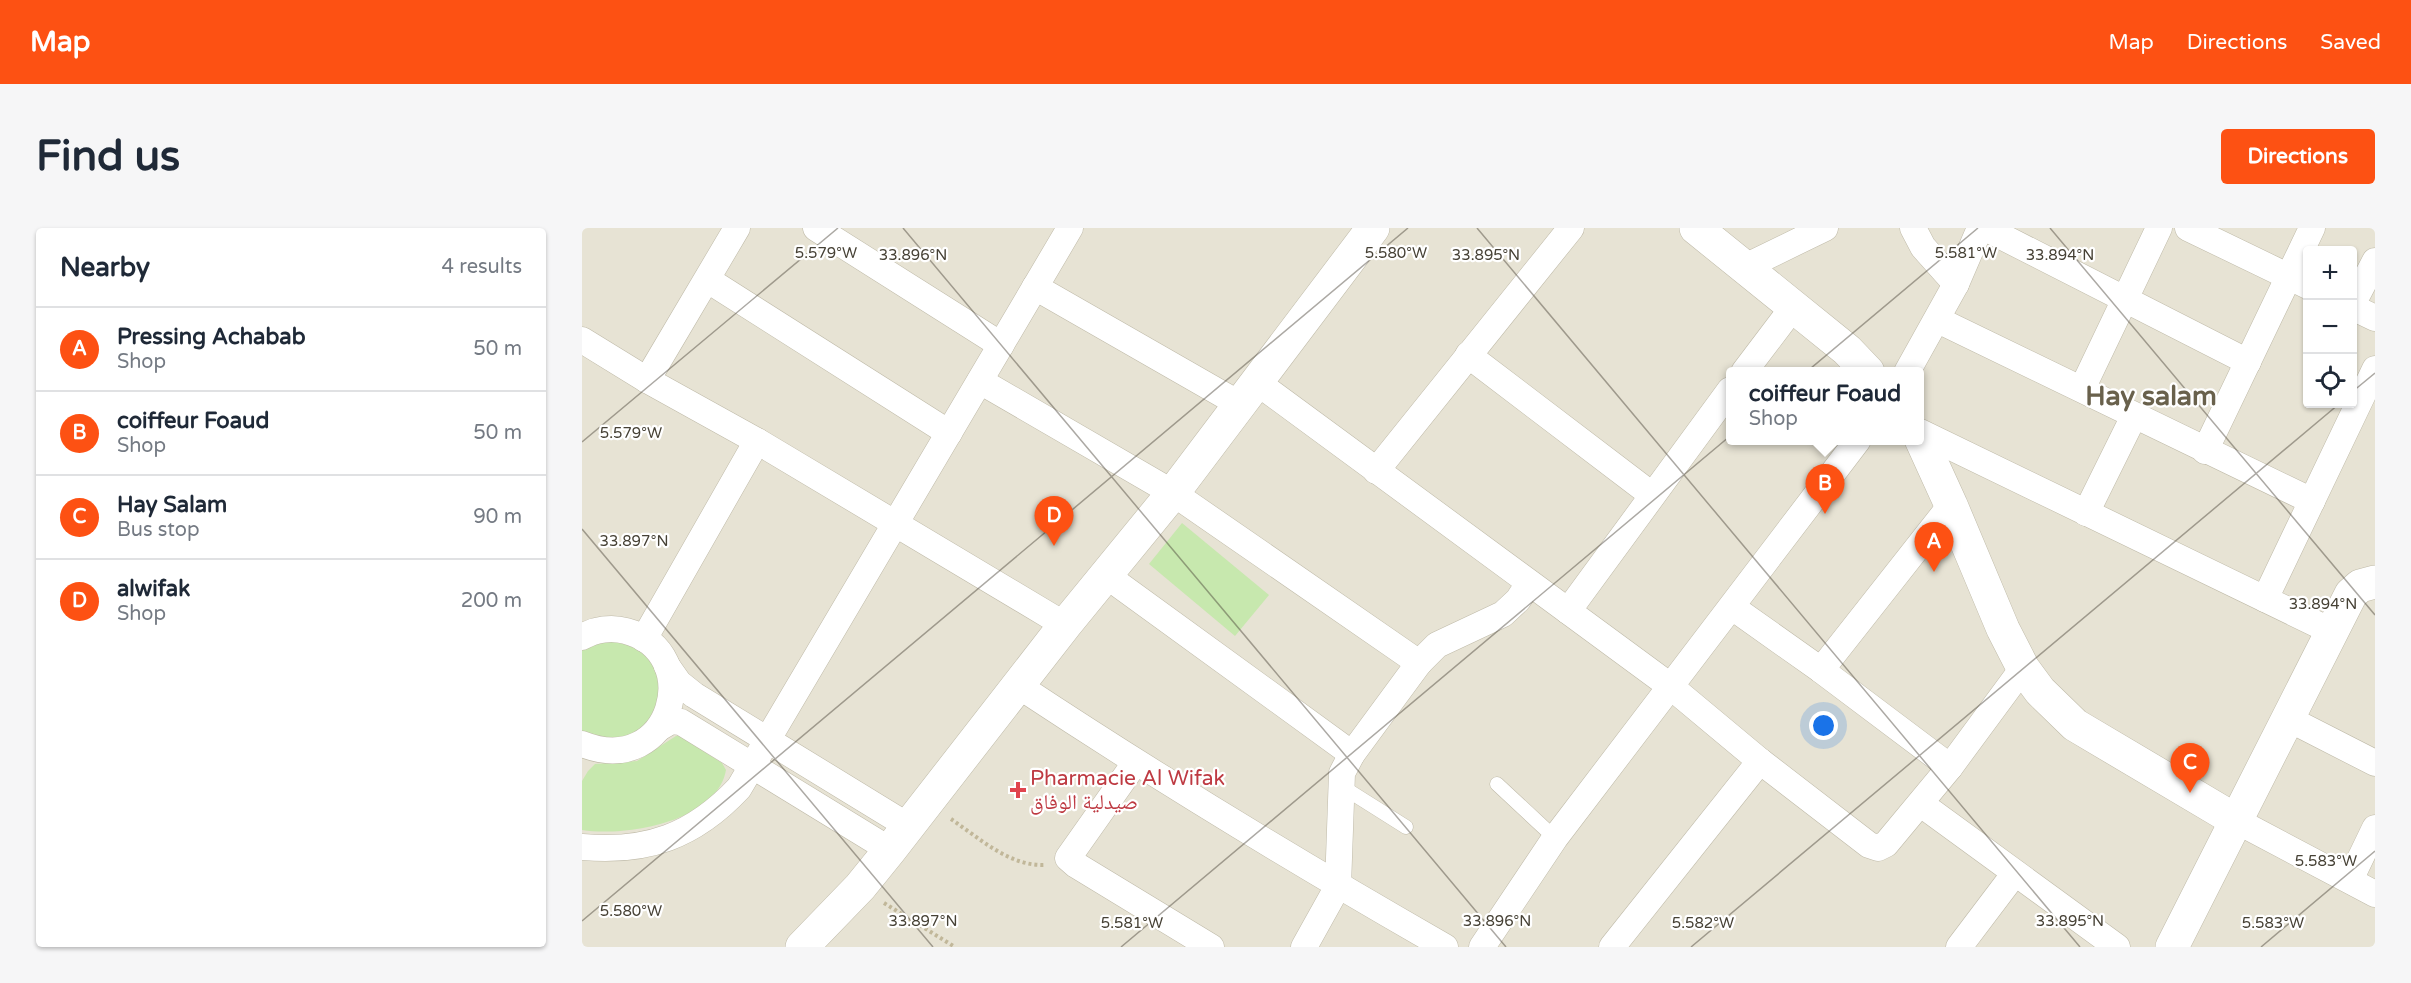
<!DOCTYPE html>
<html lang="en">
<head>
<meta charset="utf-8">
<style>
	body { margin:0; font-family:"Varela Round","Noto Naskh Arabic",sans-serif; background:#f6f6f7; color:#1f2937 }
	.controls { position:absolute; right:18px; top:18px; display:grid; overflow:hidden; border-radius:6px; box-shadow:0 2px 4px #0004 }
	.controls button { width:54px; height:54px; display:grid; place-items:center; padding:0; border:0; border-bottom:2px solid #e0e1e3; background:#fff; color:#1f2937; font:30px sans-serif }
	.you { position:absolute; left:1242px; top:498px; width:21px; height:21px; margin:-15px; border:4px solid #fff; border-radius:50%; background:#1a73e8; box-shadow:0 0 0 9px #1a73e833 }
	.badge { display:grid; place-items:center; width:39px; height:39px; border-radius:50%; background:#fd5113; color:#fff; font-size:20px; font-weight:700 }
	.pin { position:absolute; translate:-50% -50px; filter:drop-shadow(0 2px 3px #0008) }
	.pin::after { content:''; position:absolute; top:32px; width:21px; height:18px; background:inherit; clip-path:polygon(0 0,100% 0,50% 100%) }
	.popup { position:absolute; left:1144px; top:139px; width:198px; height:78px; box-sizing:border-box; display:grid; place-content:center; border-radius:6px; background:#fff; filter:drop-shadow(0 2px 4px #0005); font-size:20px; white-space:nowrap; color:#747a83 }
	.popup b { font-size:22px; color:#1f2937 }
	.popup::after { content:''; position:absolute; left:50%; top:100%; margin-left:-12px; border:12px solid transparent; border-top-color:#fff }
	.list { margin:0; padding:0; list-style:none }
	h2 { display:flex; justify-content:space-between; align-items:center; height:78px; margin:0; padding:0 24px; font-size:26px }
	h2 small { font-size:20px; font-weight:400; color:#747a83 }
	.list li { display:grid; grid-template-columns:39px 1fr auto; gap:18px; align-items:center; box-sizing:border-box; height:84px; padding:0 24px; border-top:2px solid #e0e1e3 }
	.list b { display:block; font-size:22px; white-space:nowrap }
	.list p { margin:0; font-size:20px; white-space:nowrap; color:#747a83 }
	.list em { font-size:20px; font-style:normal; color:#747a83 }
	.icon { flex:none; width:33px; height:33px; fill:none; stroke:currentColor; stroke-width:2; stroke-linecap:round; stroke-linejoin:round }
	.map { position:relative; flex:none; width:1793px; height:719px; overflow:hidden; border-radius:6px }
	header { display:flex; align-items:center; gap:36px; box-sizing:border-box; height:84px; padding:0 30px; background:#fd5113; color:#fff }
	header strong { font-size:28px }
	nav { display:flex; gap:33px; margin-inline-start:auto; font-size:21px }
	.intro { display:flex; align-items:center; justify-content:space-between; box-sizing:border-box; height:144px; padding:0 36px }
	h1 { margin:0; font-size:42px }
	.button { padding:15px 27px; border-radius:6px; background:#fd5113; color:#fff; font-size:21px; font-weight:700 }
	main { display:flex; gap:36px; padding:0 36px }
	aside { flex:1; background:#fff; border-radius:6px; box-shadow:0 2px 4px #0004 }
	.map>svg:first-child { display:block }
	.residential { fill:#e7e3d4; fill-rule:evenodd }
	.green { fill:#c7e8ae }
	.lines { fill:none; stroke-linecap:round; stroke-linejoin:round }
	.service-casing { stroke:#bfbaa8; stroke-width:15 }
	.minor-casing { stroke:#bfbaa8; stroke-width:27 }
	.tertiary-casing { stroke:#bfbaa8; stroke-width:34 }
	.path { stroke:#c1b799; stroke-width:4; stroke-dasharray:3 3; stroke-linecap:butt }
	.service { stroke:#fff; stroke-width:14 }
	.minor { stroke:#fff; stroke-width:26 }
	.tertiary { stroke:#fff; stroke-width:33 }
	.ticks { fill:none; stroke:#464135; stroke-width:1.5; stroke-opacity:0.45 }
	.health-dot { fill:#e0444e; stroke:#fff; stroke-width:2 }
	.labels { text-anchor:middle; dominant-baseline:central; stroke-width:4.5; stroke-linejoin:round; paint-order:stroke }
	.health-label { font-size:21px; fill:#be3a42; stroke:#fff; text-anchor:start }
	.district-label { font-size:27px; font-weight:bold; fill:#69614c; stroke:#fff }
	.ticks-label { font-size:15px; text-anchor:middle; fill:#464135; stroke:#fff; stroke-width:4.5; stroke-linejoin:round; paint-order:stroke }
</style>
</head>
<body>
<header>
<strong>Map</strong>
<nav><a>Map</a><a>Directions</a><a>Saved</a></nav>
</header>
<div class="intro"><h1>Find us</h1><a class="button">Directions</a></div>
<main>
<aside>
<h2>Nearby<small>4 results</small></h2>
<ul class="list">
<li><span class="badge">A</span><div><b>Pressing Achabab</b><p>Shop</p></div><em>50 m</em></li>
<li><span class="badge">B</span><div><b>coiffeur Foaud</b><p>Shop</p></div><em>50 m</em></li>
<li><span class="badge">C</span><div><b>Hay Salam</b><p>Bus stop</p></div><em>90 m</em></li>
<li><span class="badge">D</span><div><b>alwifak</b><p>Shop</p></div><em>200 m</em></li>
</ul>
</aside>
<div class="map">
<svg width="1793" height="719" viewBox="0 0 1793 719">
	<rect width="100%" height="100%" fill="#f3f1e6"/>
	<path class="residential" d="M 0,0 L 1793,0 L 1793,719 L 0,719 ZM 1726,22 L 1770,22 L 1770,176 L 1726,176 ZM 1148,144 L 1338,144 L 1338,212 L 1148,212 Z"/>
	<g class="green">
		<polygon points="600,295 687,367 653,408 567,336"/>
		<polygon points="40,411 65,425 79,451 76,479 59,503 32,513 0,503 0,419"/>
		<path d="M 94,508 L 98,508 L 140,535 L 144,542 C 135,594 43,609 0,602 L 0,553 L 6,543 L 13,536 L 55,533 Z"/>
	</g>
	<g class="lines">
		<defs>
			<g id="service">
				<polyline points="915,556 973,610"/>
				<polyline points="759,558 824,599"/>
			</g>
			<g id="minor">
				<polyline points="234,0 419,117"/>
				<polyline points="1331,0 1341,19 1374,56"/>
				<polyline points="1403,0 1666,134"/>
				<polyline points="1606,0 1726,58"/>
				<polyline points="1163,39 1243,0"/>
				<polyline points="126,52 367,205"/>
				<polyline points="453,59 659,177"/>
				<polyline points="1770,77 1793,33"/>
				<polyline points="1770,79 1793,90"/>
				<polyline points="1356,92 1730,273"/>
				<polyline points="0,112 65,152 175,213 483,397"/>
				<polyline points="886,127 1070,267"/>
				<polyline points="1162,144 1212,78"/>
				<polyline points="1325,144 1374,56 1398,0"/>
				<polyline points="65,152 155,0"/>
				<polyline points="398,153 591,265 837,435"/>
				<polyline points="676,155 1088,458 1178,533 1287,617 1296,620 1304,616 1368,539 1441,440"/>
				<polyline points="1500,161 1577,0"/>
				<polyline points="1338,204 1749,403"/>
				<polyline points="1623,223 1730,0"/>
				<polyline points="794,243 989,0"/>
				<polyline points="1504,285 1552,188"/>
				<polyline points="525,348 770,526"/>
				<polyline points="1683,371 1793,141"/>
				<polyline points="1150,379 1239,442 1368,539"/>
				<polyline points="986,383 1148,162"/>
				<path d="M 0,409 C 13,401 30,399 44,403 C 124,424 91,552 0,516"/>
				<polyline points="62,411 175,213"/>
				<polyline points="85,438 97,455 112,467 326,598"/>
				<polyline points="1239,442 1369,277"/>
				<path d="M 437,458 C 576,550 718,636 863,719"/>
				<polyline points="1705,490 1793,535"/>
				<polyline points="77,500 89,493 99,494 308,622"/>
				<polyline points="553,535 486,630 494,637 629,719"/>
				<polyline points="1339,576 1535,719"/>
				<polyline points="1655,593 1793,666"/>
				<path d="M 0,619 C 65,625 112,608 157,560 L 488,0"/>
				<polyline points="1768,652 1793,600"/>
				<polyline points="722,719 756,658 760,545 770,526 837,435 855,417 921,386 936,372 947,355"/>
				<polyline points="900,719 973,610 1276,212"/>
				<polyline points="1030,719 1178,533"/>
				<polyline points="1377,719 1433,645"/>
			</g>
			<g id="tertiary">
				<polyline points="1114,0 1265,122 1286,144"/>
				<polyline points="1338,209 1369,277 1421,401 1441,440 1458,463 1493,497 1655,593"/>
				<polyline points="220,719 278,659 308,622 483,397 591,265 791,0"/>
				<polyline points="1590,719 1769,366 1778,358 1793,354"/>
			</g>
		</defs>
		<use href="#service" class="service-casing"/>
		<use href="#minor" class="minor-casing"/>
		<use href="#tertiary" class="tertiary-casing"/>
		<g class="path">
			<path d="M 369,591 C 397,610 427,638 462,637"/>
			<polyline points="302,675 373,719"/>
		</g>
		<use href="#service" class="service"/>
		<use href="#minor" class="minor"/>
		<use href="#tertiary" class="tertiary"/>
	</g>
	<path class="ticks" d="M 321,0 L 924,719M 895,0 L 1498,719M 1468,0 L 1793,387M 1770,164 L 1793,145M 0,214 L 256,0M 0,301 L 351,719M 0,693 L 826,0M 539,719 L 1396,0M 1109,719 L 1757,176M 1679,719 L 1793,623"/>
	<path class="health-dot" d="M433 553h6v6h6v6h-6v6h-6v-6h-6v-6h6z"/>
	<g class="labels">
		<g class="health-label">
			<text x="448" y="550">Pharmacie Al Wifak<tspan x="448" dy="24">صيدلية الوفاق</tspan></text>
		</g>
		<g class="district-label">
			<text x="1569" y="168">Hay salam</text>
		</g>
	</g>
	<g class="ticks-label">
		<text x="244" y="30">5.579°W</text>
		<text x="814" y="30">5.580°W</text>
		<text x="1384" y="30">5.581°W</text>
		<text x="904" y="32">33.895°N</text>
		<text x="331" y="32">33.896°N</text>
		<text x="1478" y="32">33.894°N</text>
		<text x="49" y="210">5.579°W</text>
		<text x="52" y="318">33.897°N</text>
		<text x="1741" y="381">33.894°N</text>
		<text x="1744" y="638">5.583°W</text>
		<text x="49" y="688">5.580°W</text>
		<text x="341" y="698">33.897°N</text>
		<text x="915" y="698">33.896°N</text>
		<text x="1488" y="698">33.895°N</text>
		<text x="550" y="700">5.581°W</text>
		<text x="1121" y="700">5.582°W</text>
		<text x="1691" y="700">5.583°W</text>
	</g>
</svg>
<div class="controls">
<button>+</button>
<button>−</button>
<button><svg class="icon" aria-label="locate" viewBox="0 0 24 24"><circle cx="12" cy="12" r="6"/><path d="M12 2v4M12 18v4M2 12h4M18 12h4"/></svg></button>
</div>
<div class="you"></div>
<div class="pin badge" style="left:1352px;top:344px">A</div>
<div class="pin badge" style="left:1243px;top:286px">B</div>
<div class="popup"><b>coiffeur Foaud</b>Shop</div>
<div class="pin badge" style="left:1608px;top:565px">C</div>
<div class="pin badge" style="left:472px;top:318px">D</div>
</div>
</main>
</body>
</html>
